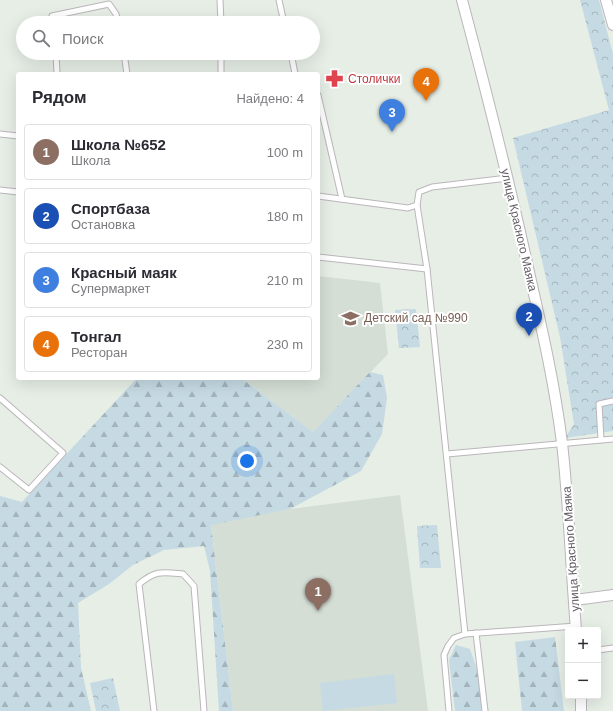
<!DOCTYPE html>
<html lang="ru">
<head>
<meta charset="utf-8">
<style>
	body { margin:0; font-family:Arial,sans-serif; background:#f2f2f3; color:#2b2b33 }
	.controls { position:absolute; right:12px; bottom:12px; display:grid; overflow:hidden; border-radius:4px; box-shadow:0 4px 16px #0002 }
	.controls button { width:36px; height:36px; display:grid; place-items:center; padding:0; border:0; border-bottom:1px solid #e1e1e2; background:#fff; color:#2b2b33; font:20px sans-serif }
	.you { position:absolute; left:247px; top:461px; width:14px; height:14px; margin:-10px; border:3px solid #fff; border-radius:50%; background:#1a73e8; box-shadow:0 0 0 6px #1a73e833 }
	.badge { display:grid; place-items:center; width:26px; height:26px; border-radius:50%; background:#1a73e8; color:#fff; font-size:13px; font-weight:700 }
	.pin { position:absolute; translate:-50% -33px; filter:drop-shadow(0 1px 2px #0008) }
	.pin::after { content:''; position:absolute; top:21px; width:14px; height:12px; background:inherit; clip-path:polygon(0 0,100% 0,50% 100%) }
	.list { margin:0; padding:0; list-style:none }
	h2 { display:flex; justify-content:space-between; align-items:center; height:52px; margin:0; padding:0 16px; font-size:17px }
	h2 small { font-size:13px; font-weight:400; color:#7c7c81 }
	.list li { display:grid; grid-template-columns:26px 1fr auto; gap:12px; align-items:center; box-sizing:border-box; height:56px; margin:0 8px 8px; padding:0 8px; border:1px solid #e1e1e2; border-radius:4px }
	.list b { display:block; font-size:15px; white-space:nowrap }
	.list p { margin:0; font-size:13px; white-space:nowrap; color:#7c7c81 }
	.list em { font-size:13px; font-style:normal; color:#7c7c81 }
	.icon { flex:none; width:22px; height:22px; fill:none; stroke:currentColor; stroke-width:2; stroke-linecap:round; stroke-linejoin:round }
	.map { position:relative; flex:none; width:613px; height:711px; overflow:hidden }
	.search { position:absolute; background:#fff; box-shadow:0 4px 16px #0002; left:16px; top:16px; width:304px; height:44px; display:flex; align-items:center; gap:10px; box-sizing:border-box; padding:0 14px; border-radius:22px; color:#7c7c81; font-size:15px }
	.panel { position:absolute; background:#fff; box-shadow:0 4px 16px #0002; left:16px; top:72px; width:304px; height:308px; border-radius:4px }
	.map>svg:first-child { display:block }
	.education { fill:#d4ded5 }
	.forest { fill:url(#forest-firs) }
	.park { fill:url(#park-crowns) }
	.pitch { fill:#c5dae3 }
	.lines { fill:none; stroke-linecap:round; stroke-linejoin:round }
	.lane-casing { stroke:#bbb6bb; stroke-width:7 }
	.street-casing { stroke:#bbb6bb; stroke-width:12 }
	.lane { stroke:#fff; stroke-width:5 }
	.street { stroke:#fff; stroke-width:10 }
	.labels { text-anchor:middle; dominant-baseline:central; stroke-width:4; stroke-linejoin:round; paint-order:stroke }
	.health-label { font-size:12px; fill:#be3a42; stroke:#fff; text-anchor:start }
	.street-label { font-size:12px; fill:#635d64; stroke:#fff }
	.education-label { font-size:12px; fill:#785e54; stroke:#fff; text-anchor:start }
</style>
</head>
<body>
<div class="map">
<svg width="613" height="711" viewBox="0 0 613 711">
	<defs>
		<pattern id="forest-firs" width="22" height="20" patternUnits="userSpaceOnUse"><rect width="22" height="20" fill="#c5dae3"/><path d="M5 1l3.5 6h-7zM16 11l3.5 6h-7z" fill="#a4b4bc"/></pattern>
		<pattern id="park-crowns" width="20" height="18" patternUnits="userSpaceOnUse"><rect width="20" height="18" fill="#c5dae3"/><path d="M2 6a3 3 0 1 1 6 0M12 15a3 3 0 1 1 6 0" fill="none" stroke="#a4b4bc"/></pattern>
	</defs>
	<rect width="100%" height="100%" fill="#e6eee6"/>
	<g class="education">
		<polygon points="318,276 380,283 388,354 313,432 241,378 318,378"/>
		<polygon points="400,495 428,711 233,711 211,524 290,509"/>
	</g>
	<g class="forest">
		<polygon points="370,372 383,375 387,398 382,434 361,471 290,509 211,525 233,711 219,711 210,571 204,546 164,550 133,565 109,584 78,603 81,668 91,711 0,711 0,496 22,502 137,378 241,378 313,432"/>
		<polygon points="555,637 564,711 522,711 515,642"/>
		<polygon points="456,645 470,649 479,675 483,711 455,711 449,660"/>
	</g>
	<g class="park">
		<polygon points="580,0 599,0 613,54 613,431 565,438 574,424 560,337 513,138 609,110"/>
		<polygon points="416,309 420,347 399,348 395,310"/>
		<polygon points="437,525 441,568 420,568 417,526"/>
		<polygon points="113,678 120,711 96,711 90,683"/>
	</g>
	<polygon class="pitch" points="394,674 397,703 323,711 320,683"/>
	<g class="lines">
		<defs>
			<g id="lane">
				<polyline points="220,0 221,23"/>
				<polyline points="279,0 284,23"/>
				<polyline points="53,23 52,16 109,4 116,14 118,23"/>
				<polyline points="56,53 57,74"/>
				<polyline points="124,53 127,74"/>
				<polyline points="221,53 221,74"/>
				<polyline points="291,53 295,74"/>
				<polyline points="318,95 342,199"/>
				<polyline points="0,134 18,136"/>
				<polyline points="0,190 18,192"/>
				<polyline points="318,196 408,208 417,205 419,192 432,187 508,178"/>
				<polyline points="417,205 427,269 465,634 454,638 448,646 444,655 449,711"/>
				<polyline points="318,257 427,269"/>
				<polyline points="0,398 63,453 29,490 0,467"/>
				<polyline points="601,440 599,404 613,401"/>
				<polyline points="447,454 613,439"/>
				<polyline points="476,633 485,711"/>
				<polyline points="465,634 576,626"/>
				<polyline points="598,650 613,648"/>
				<path d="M 154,711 L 139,584 C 156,570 162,572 183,574 L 194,586 L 204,711"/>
			</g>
			<g id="street">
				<path d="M 462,0 C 486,90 509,181 529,272 C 542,329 555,386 562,443 C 569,505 571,568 576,630"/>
				<polyline points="606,0 613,25"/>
				<polyline points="575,600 613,595"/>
				<polyline points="581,696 581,711"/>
			</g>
		</defs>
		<use href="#lane" class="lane-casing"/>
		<use href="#street" class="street-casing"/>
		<use href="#lane" class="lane"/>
		<use href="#street" class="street"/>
	</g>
	<defs>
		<symbol id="pharmacy-bare" viewBox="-9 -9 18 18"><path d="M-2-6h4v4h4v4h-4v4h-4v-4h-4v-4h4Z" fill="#e0444e" stroke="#fff" stroke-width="2.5" paint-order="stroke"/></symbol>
		<symbol id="school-bare" viewBox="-9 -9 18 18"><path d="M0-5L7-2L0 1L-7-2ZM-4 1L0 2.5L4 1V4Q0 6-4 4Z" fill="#8d6e63" stroke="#fff" stroke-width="2.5" paint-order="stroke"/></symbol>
	</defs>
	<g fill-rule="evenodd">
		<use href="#pharmacy-bare" x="322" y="66" width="25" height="25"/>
		<use href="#school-bare" x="338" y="306" width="25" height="25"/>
	</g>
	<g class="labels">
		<g class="health-label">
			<text x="348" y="79">Столички</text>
		</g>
		<g class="street-label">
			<text transform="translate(519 230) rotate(77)">улица Красного Маяка</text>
			<text transform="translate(571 549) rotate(-94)">улица Красного Маяка</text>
		</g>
		<g class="education-label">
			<text x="364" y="318">Детский сад №990</text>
		</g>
	</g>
</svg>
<div class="controls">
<button>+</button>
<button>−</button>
</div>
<div class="you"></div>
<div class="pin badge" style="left:318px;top:611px;background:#8d6e63">1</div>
<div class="pin badge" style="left:529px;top:336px;background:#1a4fb4">2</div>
<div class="pin badge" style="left:392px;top:132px;background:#3f7fe0">3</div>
<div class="pin badge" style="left:426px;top:101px;background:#e8710a">4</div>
<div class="search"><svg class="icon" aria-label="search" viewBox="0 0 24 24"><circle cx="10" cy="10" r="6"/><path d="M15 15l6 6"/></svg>Поиск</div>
<section class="panel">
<h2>Рядом<small>Найдено: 4</small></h2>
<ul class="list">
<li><span class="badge" style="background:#8d6e63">1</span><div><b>Школа №652</b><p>Школа</p></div><em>100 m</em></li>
<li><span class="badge" style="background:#1a4fb4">2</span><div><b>Спортбаза</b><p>Остановка</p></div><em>180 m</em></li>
<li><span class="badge" style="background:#3f7fe0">3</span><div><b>Красный маяк</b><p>Супермаркет</p></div><em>210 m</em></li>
<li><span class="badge" style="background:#e8710a">4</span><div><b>Тонгал</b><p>Ресторан</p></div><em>230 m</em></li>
</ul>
</section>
</div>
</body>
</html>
